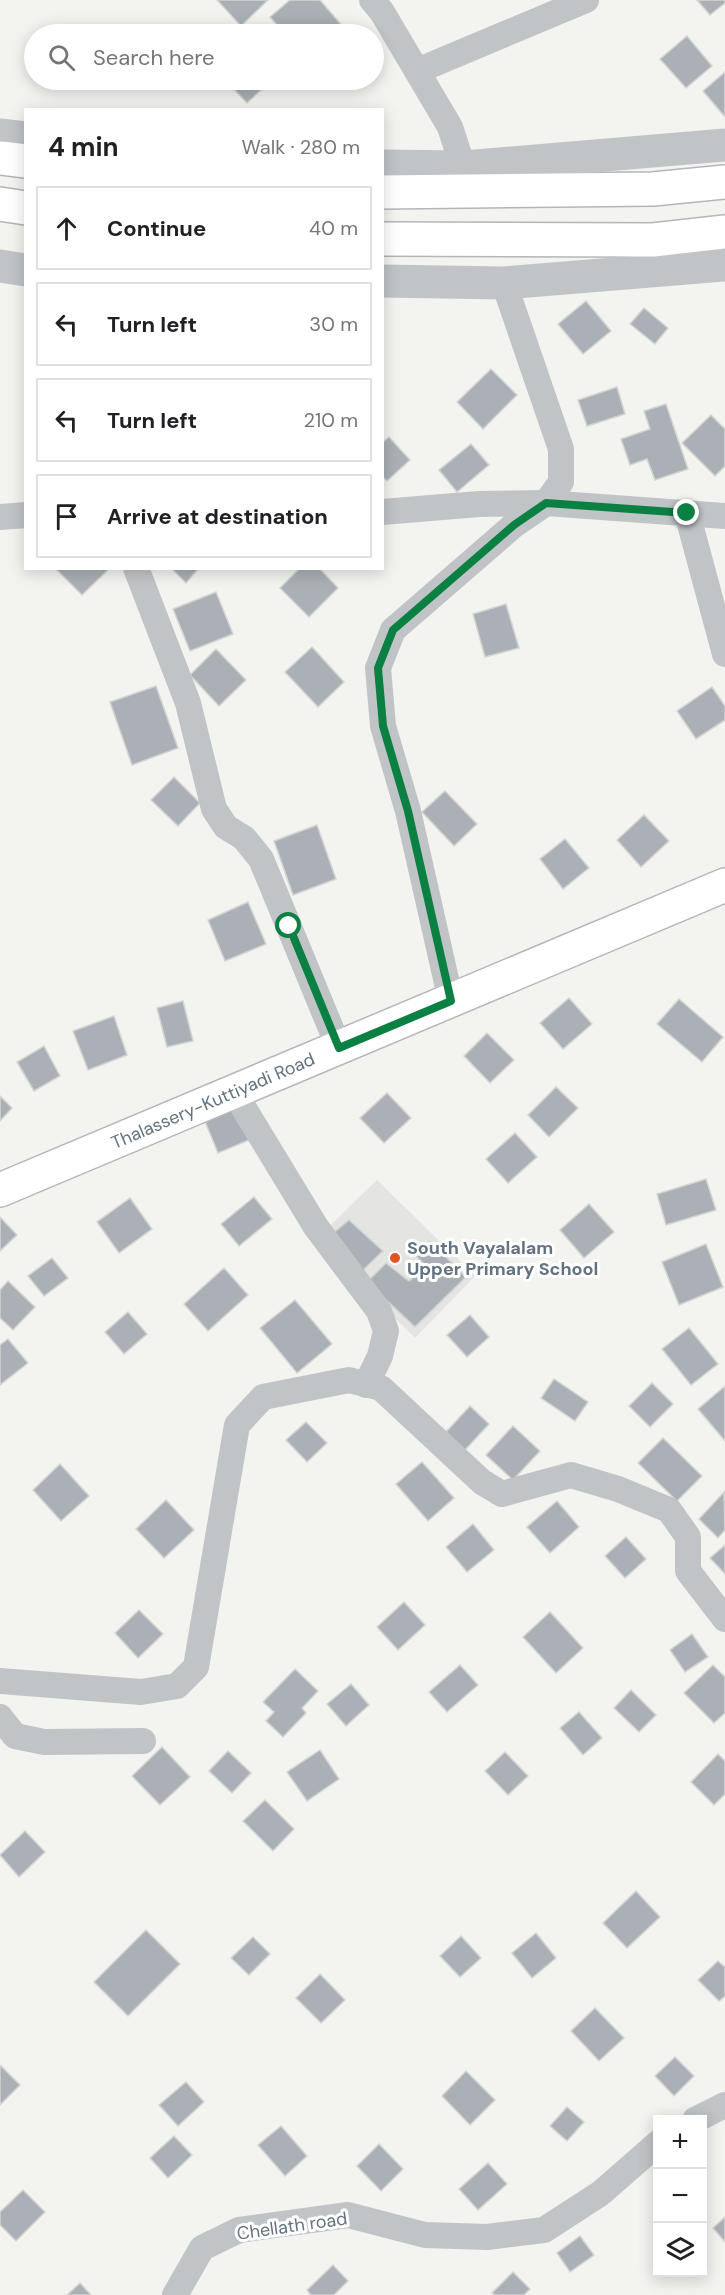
<!DOCTYPE html>
<html lang="en">
<head>
<meta charset="utf-8">
<style>
	body { margin:0; font-family:"DM Sans",sans-serif; background:#f6f6f6; color:#202124 }
	.controls { position:absolute; right:18px; bottom:18px; display:grid; overflow:hidden; border-radius:0px; box-shadow:0 3px 15px #0003 }
	.controls button { width:54px; height:54px; display:grid; place-items:center; padding:0; border:0; border-bottom:2px solid #e0e0e0; background:#fff; color:#202124; font:30px sans-serif }
	.stop { position:absolute; width:18px; height:18px; margin:-14px; border:4px solid #0b8043; border-radius:50%; background:#fff }
	.stop.end { background:#0b8043; border-color:#fff; box-shadow:0 2px 6px #0008 }
	.list { margin:0; padding:0; list-style:none }
	h2 { display:flex; justify-content:space-between; align-items:center; height:78px; margin:0; padding:0 24px; font-size:26px }
	h2 small { font-size:20px; font-weight:400; color:#757577 }
	.list li { display:grid; grid-template-columns:39px 1fr auto; gap:18px; align-items:center; box-sizing:border-box; height:84px; margin:0 12px 12px; padding:0 12px; border:2px solid #e0e0e0; border-radius:0px }
	.list b { display:block; font-size:22px; white-space:nowrap }
	.list em { font-size:20px; font-style:normal; color:#757577 }
	.icon { flex:none; width:33px; height:33px; fill:none; stroke:currentColor; stroke-width:2; stroke-linecap:round; stroke-linejoin:round }
	.map { position:relative; flex:none; width:725px; height:2295px; overflow:hidden }
	.search { position:absolute; background:#fff; box-shadow:0 3px 15px #0003; left:24px; top:24px; width:360px; height:66px; display:flex; align-items:center; gap:15px; box-sizing:border-box; padding:0 21px; border-radius:33px; color:#757577; font-size:22px }
	.panel { position:absolute; background:#fff; box-shadow:0 3px 15px #0003; left:24px; top:108px; width:360px; height:462px; border-radius:0px }
	.map>svg:first-child { display:block }
	.built { fill:#e4e5e3 }
	.building { fill:#aab0b5; stroke:#d4d5d2; stroke-width:1.5 }
	.lines { fill:none; stroke-linecap:round; stroke-linejoin:round }
	.primary-casing { stroke:#b4b7bb; stroke-width:36 }
	.trunk-casing { stroke:#b3b6b9; stroke-width:36 }
	.minor { stroke:#c1c4c7; stroke-width:26 }
	.tertiary { stroke:#c1c4c7; stroke-width:33 }
	.primary { stroke:#fff; stroke-width:33 }
	.trunk { stroke:#fff; stroke-width:33 }
	.route { stroke:#0b8043; stroke-width:8 }
	.poi-dot { fill:#e15521; stroke:#fff; stroke-width:2 }
	.labels { text-anchor:middle; dominant-baseline:central; stroke-width:6; stroke-linejoin:round; paint-order:stroke }
	.street-label { font-size:18px; fill:#637280; stroke:#fff }
	.poi-label { font-size:18px; font-weight:bold; fill:#637280; stroke:#fff; text-anchor:start }
</style>
</head>
<body>
<div class="map">
<svg width="725" height="2295" viewBox="0 0 725 2295">
	<rect width="100%" height="100%" fill="#f3f4ef"/>
	<polygon class="built" points="377,1180 475,1276 415,1338 315,1240"/>
	<g class="building">
		<polygon points="217,0 268,0 241,26"/>
		<polygon points="290,0 320,0 344,28 336,34 285,34 270,17"/>
		<polygon points="697,0 725,0 725,3 710,15"/>
		<polygon points="687,36 712,66 686,88 660,59"/>
		<polygon points="725,72 725,117 703,91"/>
		<polygon points="225,80 272,80 247,103"/>
		<polygon points="586,301 611,331 583,354 558,324"/>
		<polygon points="644,308 668,328 655,344 630,324"/>
		<polygon points="491,369 517,395 483,429 457,402"/>
		<polygon points="617,387 625,414 587,426 578,400"/>
		<polygon points="666,404 688,469 655,480 647,459 630,465 621,439 650,429 644,411"/>
		<polygon points="711,415 725,429 725,466 715,476 682,443"/>
		<polygon points="389,437 410,460 387,481 382,476 382,443"/>
		<polygon points="471,444 489,465 457,492 439,470"/>
		<polygon points="55,568 110,568 82,595"/>
		<polygon points="171,568 199,568 186,583"/>
		<polygon points="300,568 319,568 338,588 309,617 280,588"/>
		<polygon points="216,592 233,634 190,651 173,609"/>
		<polygon points="506,604 519,648 485,657 473,614"/>
		<polygon points="312,647 344,682 318,707 285,672"/>
		<polygon points="216,649 246,680 219,706 190,675"/>
		<polygon points="156,686 178,748 132,765 110,702"/>
		<polygon points="712,687 725,706 725,720 696,739 677,711"/>
		<polygon points="174,777 200,803 178,826 151,800"/>
		<polygon points="445,791 477,824 454,846 422,812"/>
		<polygon points="644,815 669,841 641,867 617,840"/>
		<polygon points="317,825 336,879 293,895 274,841"/>
		<polygon points="565,839 589,868 563,889 540,859"/>
		<polygon points="248,902 266,944 225,961 208,920"/>
		<polygon points="569,998 592,1024 563,1049 540,1023"/>
		<polygon points="679,999 723,1037 702,1062 657,1024"/>
		<polygon points="183,1001 193,1041 167,1047 157,1008"/>
		<polygon points="114,1016 127,1055 88,1070 73,1031"/>
		<polygon points="487,1033 514,1060 490,1083 464,1056"/>
		<polygon points="44,1046 60,1076 34,1091 17,1062"/>
		<polygon points="556,1087 578,1108 549,1137 528,1115"/>
		<polygon points="387,1093 411,1118 384,1143 360,1118"/>
		<polygon points="0,1096 12,1108 0,1121"/>
		<polygon points="235,1106 249,1140 218,1153 204,1119"/>
		<polygon points="515,1133 537,1157 508,1183 486,1159"/>
		<polygon points="706,1179 716,1210 666,1225 657,1194"/>
		<polygon points="254,1197 272,1219 239,1246 221,1224"/>
		<polygon points="130,1198 152,1229 119,1253 97,1222"/>
		<polygon points="589,1204 614,1232 584,1258 560,1230"/>
		<polygon points="0,1217 17,1235 0,1251"/>
		<polygon points="349,1220 383,1251 360,1273 326,1239"/>
		<polygon points="430,1241 466,1277 415,1327 367,1282 386,1263 409,1281 425,1265 414,1254"/>
		<polygon points="706,1244 723,1287 679,1305 662,1262"/>
		<polygon points="52,1258 68,1278 44,1296 28,1276"/>
		<polygon points="224,1268 248,1295 208,1331 184,1304"/>
		<polygon points="8,1281 35,1307 13,1330 0,1318 0,1290"/>
		<polygon points="295,1300 332,1344 297,1373 260,1328"/>
		<polygon points="128,1312 147,1334 124,1354 105,1332"/>
		<polygon points="470,1315 489,1337 467,1357 447,1335"/>
		<polygon points="689,1328 718,1364 691,1385 662,1349"/>
		<polygon points="8,1339 28,1363 0,1385 0,1345"/>
		<polygon points="554,1379 588,1402 575,1421 541,1398"/>
		<polygon points="652,1383 673,1404 650,1427 629,1406"/>
		<polygon points="725,1386 725,1441 698,1409"/>
		<polygon points="470,1406 489,1424 465,1450 446,1432"/>
		<polygon points="306,1422 327,1443 307,1462 286,1440"/>
		<polygon points="513,1426 540,1451 513,1480 486,1455"/>
		<polygon points="663,1438 702,1476 677,1501 638,1463"/>
		<polygon points="422,1462 454,1498 428,1521 396,1484"/>
		<polygon points="60,1464 89,1496 61,1521 33,1490"/>
		<polygon points="724,1492 725,1530 718,1538 699,1519"/>
		<polygon points="166,1500 194,1530 164,1558 136,1529"/>
		<polygon points="557,1501 579,1527 550,1553 527,1527"/>
		<polygon points="473,1524 494,1550 467,1572 446,1547"/>
		<polygon points="626,1537 646,1559 625,1578 605,1556"/>
		<polygon points="725,1545 725,1574 710,1558"/>
		<polygon points="404,1602 425,1625 398,1650 377,1627"/>
		<polygon points="139,1610 163,1634 138,1658 115,1633"/>
		<polygon points="550,1612 583,1648 556,1673 523,1637"/>
		<polygon points="692,1634 708,1657 685,1672 670,1650"/>
		<polygon points="460,1665 478,1685 447,1712 429,1692"/>
		<polygon points="713,1665 725,1677 725,1713 714,1723 684,1693"/>
		<polygon points="295,1669 318,1691 302,1708 306,1713 283,1737 266,1721 274,1712 263,1702"/>
		<polygon points="351,1684 369,1705 346,1726 327,1704"/>
		<polygon points="631,1690 656,1715 639,1732 614,1708"/>
		<polygon points="579,1712 602,1738 583,1755 560,1728"/>
		<polygon points="162,1747 190,1777 160,1805 132,1776"/>
		<polygon points="320,1750 339,1779 307,1801 287,1772"/>
		<polygon points="228,1751 251,1773 232,1793 209,1771"/>
		<polygon points="505,1752 528,1776 508,1795 485,1771"/>
		<polygon points="718,1754 725,1761 725,1794 714,1805 691,1782"/>
		<polygon points="265,1800 294,1829 273,1851 243,1821"/>
		<polygon points="25,1831 45,1852 19,1877 0,1855"/>
		<polygon points="636,1891 660,1917 627,1948 603,1923"/>
		<polygon points="146,1930 180,1964 128,2016 94,1982"/>
		<polygon points="536,1933 556,1958 532,1978 512,1953"/>
		<polygon points="461,1936 481,1958 460,1977 440,1956"/>
		<polygon points="253,1937 270,1954 249,1975 231,1958"/>
		<polygon points="718,1961 725,1967 725,1996 719,2001 698,1980"/>
		<polygon points="320,1974 345,2000 321,2023 296,1998"/>
		<polygon points="595,2008 624,2038 599,2061 571,2031"/>
		<polygon points="675,2057 694,2076 674,2096 655,2076"/>
		<polygon points="0,2065 20,2085 0,2105"/>
		<polygon points="466,2071 495,2100 470,2125 442,2096"/>
		<polygon points="186,2082 204,2102 178,2126 159,2105"/>
		<polygon points="567,2107 584,2122 567,2141 550,2126"/>
		<polygon points="281,2126 307,2156 285,2176 258,2145"/>
		<polygon points="174,2136 192,2155 168,2178 150,2158"/>
		<polygon points="379,2144 403,2169 381,2191 357,2166"/>
		<polygon points="488,2163 507,2184 478,2210 459,2189"/>
		<polygon points="23,2190 45,2212 16,2241 0,2225 0,2212"/>
		<polygon points="725,2217 725,2242 713,2228"/>
		<polygon points="580,2236 594,2255 570,2272 557,2253"/>
		<polygon points="333,2265 348,2281 334,2295 311,2295 307,2290"/>
		<polygon points="513,2272 530,2289 524,2295 495,2295 492,2293"/>
		<polygon points="80,2283 91,2295 67,2295"/>
	</g>
	<g class="lines">
		<defs>
			<polyline id="primary" points="0,1190 725,885"/>
			<g id="trunk">
				<polyline points="0,158 26,161"/>
				<polyline points="382,192 653,189 725,182"/>
				<polyline points="0,204 26,208"/>
				<polyline points="382,239 653,240 725,232"/>
			</g>
		</defs>
		<use href="#primary" class="primary-casing"/>
		<use href="#trunk" class="trunk-casing"/>
		<g class="minor">
			<polyline points="372,0 382,12 450,127 463,167"/>
			<polyline points="417,71 586,0"/>
			<polyline points="382,512 479,504 546,503 725,516"/>
			<polyline points="687,513 725,654"/>
			<polyline points="0,517 26,515"/>
			<polyline points="136,568 188,703 214,809 226,827 244,838 261,859 339,1048"/>
			<polyline points="451,1001 408,811 383,726 378,668 393,630 514,525 546,503 561,482 561,449 504,283"/>
			<polyline points="234,1092 316,1227 379,1311 386,1331 380,1356 366,1385"/>
			<polyline points="0,1681 141,1692 177,1686 196,1667 237,1425 263,1397 349,1380 381,1388 482,1482 502,1494 571,1475 618,1489 669,1510 688,1537 688,1571 725,1619"/>
			<polyline points="0,1717 15,1736 44,1742 143,1741"/>
			<polyline points="695,2120 725,2105"/>
			<polyline points="175,2295 202,2248 239,2230 348,2215 425,2235 487,2237 544,2230 601,2193 658,2143"/>
		</g>
		<g class="tertiary">
			<polyline points="0,135 26,138"/>
			<polyline points="382,166 463,167 725,145"/>
			<polyline points="0,266 26,270"/>
			<polyline points="382,281 504,283 725,265"/>
		</g>
		<use href="#primary" class="primary"/>
		<use href="#trunk" class="trunk"/>
	</g>
	<g class="lines">
		<polyline class="route" points="289,926 339,1048 451,1001 408,811 383,726 378,668 393,630 514,525 546,503 687,513"/>
	</g>
	<circle class="poi-dot" cx="395" cy="1258" r="6"/>
	<g class="labels">
		<g class="street-label">
			<text transform="translate(213 1101) rotate(-23)">Thalassery-Kuttiyadi Road</text>
			<text transform="translate(292 2226) rotate(-8)">Chellath road</text>
		</g>
		<g class="poi-label">
			<text x="407" y="1248">South Vayalalam<tspan x="407" dy="21">Upper Primary School</tspan></text>
		</g>
	</g>
</svg>
<div class="controls">
<button>+</button>
<button>−</button>
<button><svg class="icon" aria-label="layers" viewBox="0 0 24 24"><path d="M12 4l9 5-9 5-9-5zM3 14l9 5 9-5"/></svg></button>
</div>
<div class="stop" style="left:289px;top:926px"></div>
<div class="stop end" style="left:687px;top:513px"></div>
<div class="search"><svg class="icon" aria-label="search" viewBox="0 0 24 24"><circle cx="10" cy="10" r="6"/><path d="M15 15l6 6"/></svg>Search here</div>
<section class="panel">
<h2>4 min<small>Walk · 280 m</small></h2>
<ul class="list">
<li><svg class="icon" aria-label="ahead" viewBox="0 0 24 24"><path d="M12 20V5M6 11l6-6 6 6"/></svg><div><b>Continue</b></div><em>40 m</em></li>
<li><svg class="icon" aria-label="left" viewBox="0 0 24 24"><path d="M17 20v-9H6M10 6l-5 5 5 5"/></svg><div><b>Turn left</b></div><em>30 m</em></li>
<li><svg class="icon" aria-label="left" viewBox="0 0 24 24"><path d="M17 20v-9H6M10 6l-5 5 5 5"/></svg><div><b>Turn left</b></div><em>210 m</em></li>
<li><svg class="icon" aria-label="arrive" viewBox="0 0 24 24"><path d="M6 21V4h12l-3 4 3 4H6"/></svg><div><b>Arrive at destination</b></div></li>
</ul>
</section>
</div>
</body>
</html>
